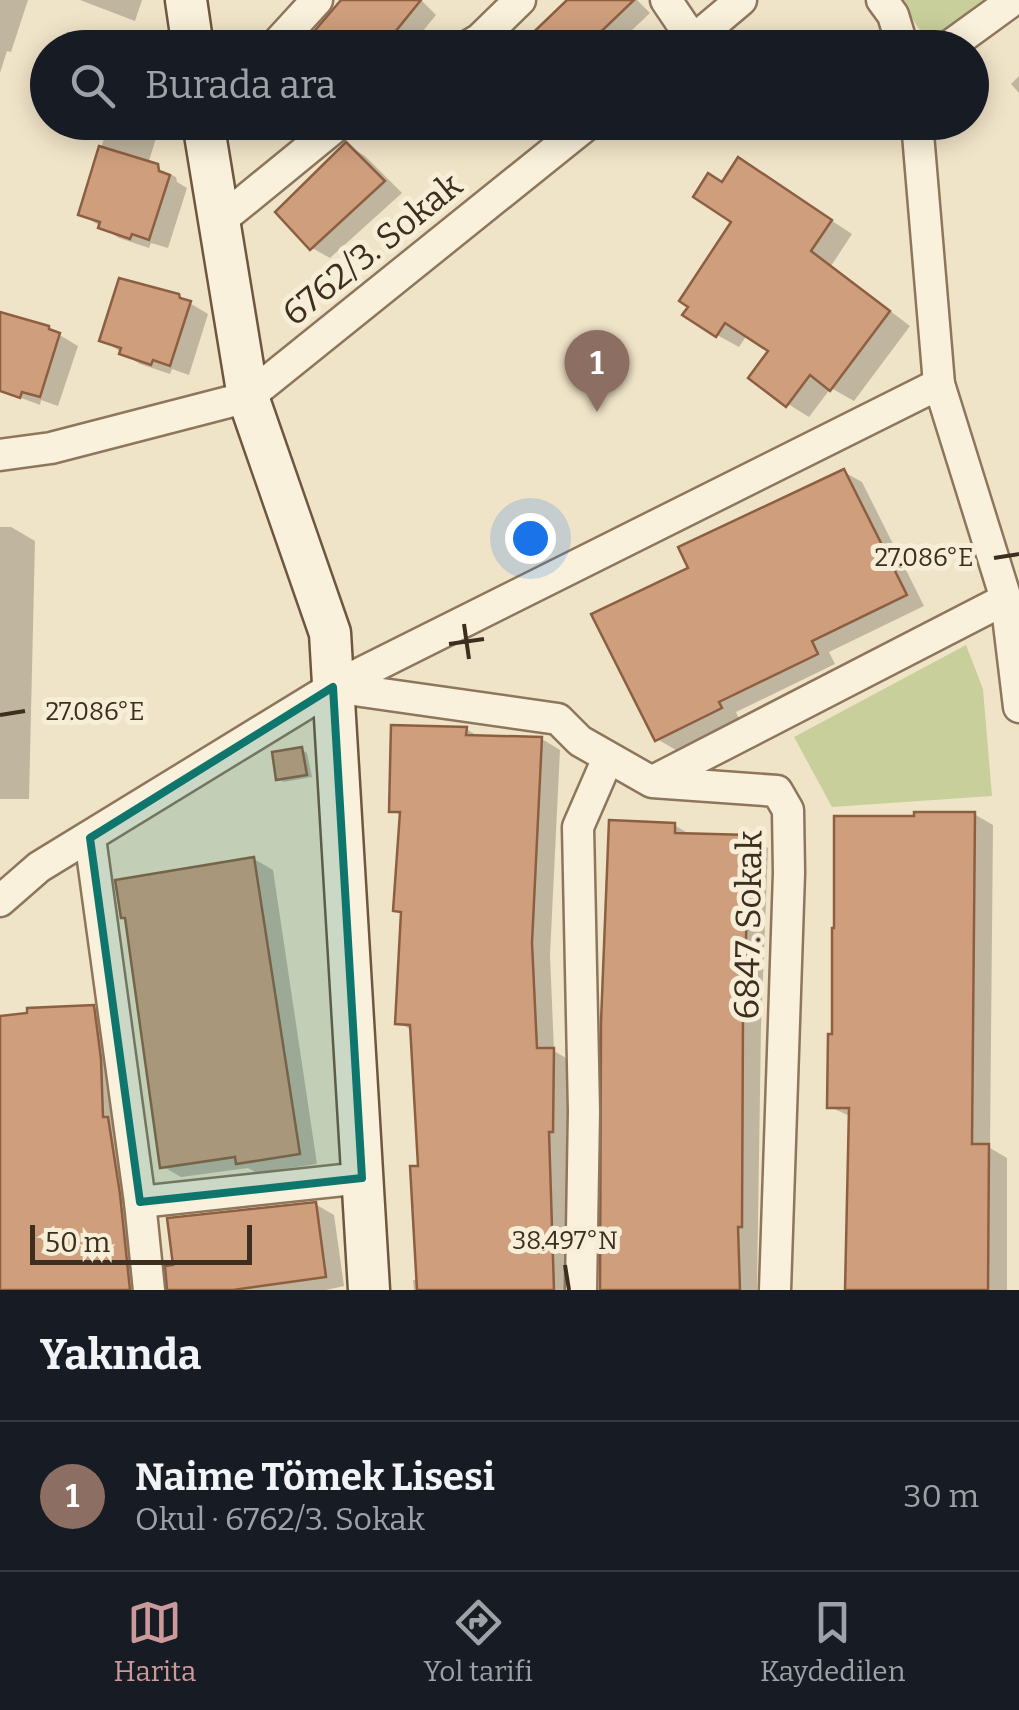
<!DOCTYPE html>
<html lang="tr">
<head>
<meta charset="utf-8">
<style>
	body { margin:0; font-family:Bitter,serif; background:#20242c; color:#f1f3f6 }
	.scale { position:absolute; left:30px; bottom:25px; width:222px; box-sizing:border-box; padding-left:10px; border:5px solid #3d2e20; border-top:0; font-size:28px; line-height:35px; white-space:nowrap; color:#3d2e20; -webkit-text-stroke:8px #f7eed8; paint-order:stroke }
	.you { position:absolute; left:530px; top:538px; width:35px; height:35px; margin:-25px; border:8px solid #fff; border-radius:50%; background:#1a73e8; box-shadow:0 0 0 15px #1a73e833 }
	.badge { display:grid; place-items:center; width:65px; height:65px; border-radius:50%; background:#cc999b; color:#fff; font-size:32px; font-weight:700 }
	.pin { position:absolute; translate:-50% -82px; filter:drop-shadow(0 2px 5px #0008) }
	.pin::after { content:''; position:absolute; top:52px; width:35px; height:30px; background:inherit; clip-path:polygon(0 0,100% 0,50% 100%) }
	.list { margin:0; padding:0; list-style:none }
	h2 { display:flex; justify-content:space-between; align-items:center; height:130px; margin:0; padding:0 40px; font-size:42px }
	h2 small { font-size:32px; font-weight:400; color:#9ea1a6 }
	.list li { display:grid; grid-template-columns:65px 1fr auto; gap:30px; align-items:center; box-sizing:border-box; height:150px; padding:0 40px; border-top:2px solid #363941 }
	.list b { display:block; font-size:38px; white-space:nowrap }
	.list p { margin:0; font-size:32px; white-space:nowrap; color:#9ea1a6 }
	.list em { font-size:32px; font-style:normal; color:#9ea1a6 }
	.icon { flex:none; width:55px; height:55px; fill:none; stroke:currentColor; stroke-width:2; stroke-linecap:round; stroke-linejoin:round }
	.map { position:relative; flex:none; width:1019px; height:1290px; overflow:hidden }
	.search { position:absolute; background:#171b24; box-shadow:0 5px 25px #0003; left:30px; right:30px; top:30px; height:110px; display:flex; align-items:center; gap:25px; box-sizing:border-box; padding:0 35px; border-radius:55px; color:#9ea1a6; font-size:38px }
	.sheet { height:280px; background:#171b24 }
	nav { display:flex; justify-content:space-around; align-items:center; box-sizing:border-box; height:140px; border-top:2px solid #363941; background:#171b24; font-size:28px; color:#9ea1a6 }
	nav a { display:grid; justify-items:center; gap:5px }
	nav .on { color:#cc999b }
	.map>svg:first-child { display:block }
	.green { fill:#c9cf9b }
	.shadow { fill:#0003 }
	.building { fill:#cf9f7d; stroke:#8d5f41; stroke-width:2.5 }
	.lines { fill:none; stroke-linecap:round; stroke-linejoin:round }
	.street-casing { stroke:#8d765c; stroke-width:35 }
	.secondary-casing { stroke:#6f573f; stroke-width:45 }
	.street { stroke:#faf1dc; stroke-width:30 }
	.secondary { stroke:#faf1dc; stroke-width:40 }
	.marked { fill:#0f766e; fill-opacity:0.2; stroke:#0f766e; stroke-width:8; stroke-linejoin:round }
	.ticks { fill:none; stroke:#3d2e20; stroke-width:4 }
	.labels { text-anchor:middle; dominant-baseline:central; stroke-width:10; stroke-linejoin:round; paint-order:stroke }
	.street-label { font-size:35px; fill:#3d2e20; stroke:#f7eed8 }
	.ticks-label { font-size:25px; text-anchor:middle; fill:#3d2e20; stroke:#f7eed8; stroke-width:10; stroke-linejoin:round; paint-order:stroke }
</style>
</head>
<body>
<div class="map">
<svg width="1019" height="1290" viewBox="0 0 1019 1290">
	<rect width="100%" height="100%" fill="#f0e4c8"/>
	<g class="green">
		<polygon points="900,0 983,0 928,42"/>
		<polygon points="966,645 983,689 992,796 832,807 794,737"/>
	</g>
	<g class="shadow">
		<polygon points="0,0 28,0 11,52 7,51 0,73"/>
		<polygon points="80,0 142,0 135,21"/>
		<polygon points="345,0 421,0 436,15 409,48 303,48"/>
		<polygon points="571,0 637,0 650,13 613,48 520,48"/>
		<polygon points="91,33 143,48 87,48"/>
		<polygon points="1019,76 1019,93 1011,84"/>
		<polygon points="109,122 161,122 148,164 176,177 177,182 187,188 168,248 151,243 149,248 119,238 81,214"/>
		<polygon points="290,122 344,122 318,142"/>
		<polygon points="347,145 365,156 402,193 330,258 312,248"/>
		<polygon points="760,173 852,234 831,266 910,326 854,401 831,388 809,417 788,404 771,350 747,335 739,347 717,335 735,222 723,184"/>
		<polygon points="178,296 208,314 189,375 172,369 170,374 140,364 102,340"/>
		<polygon points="0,315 48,328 78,346 58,406 41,400 40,405 0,390"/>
		<polygon points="844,472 862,482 924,606 829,652 835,664 736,712 739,719 676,750 657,739 691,569"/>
		<polygon points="0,527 11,527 35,541 29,799 0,799"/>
		<polygon points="466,729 481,738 542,739 560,750 550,955 554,1051 571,1061 570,1141 567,1141 571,1290 414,1290 413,1280 419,1280 421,1168 413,1031 398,1022 404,915 395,910 402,816 392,810"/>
		<polygon points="302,750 307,753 312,777 284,782 278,779"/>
		<polygon points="974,814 993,825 990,1148 1007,1158 1007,1290 848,1290 852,1117 830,1107 834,1036"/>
		<polygon points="674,825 693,836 750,837 768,848 761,1027 757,1290 602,1290"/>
		<polygon points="254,859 273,870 317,1164 257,1173 248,1168 181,1177 162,1166"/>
		<polygon points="93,1008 112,1018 147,1290 0,1290 0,1018"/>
		<polygon points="315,1204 334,1215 344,1286 326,1290 170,1290"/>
	</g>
	<g class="building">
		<polygon points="341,0 421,0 382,48 300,48"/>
		<polygon points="567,0 634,0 584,48 517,48"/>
		<polygon points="346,142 385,181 310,250 275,212"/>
		<polygon points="99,146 158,164 159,171 170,175 149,240 132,234 130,239 98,228 100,222 78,215"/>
		<polygon points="738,157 832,220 811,251 890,311 830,391 810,375 786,407 748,378 768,351 725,323 716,337 682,315 688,307 679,301 731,222 693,197 708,173 722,182"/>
		<polygon points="119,278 179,294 180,298 191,301 170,366 153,360 151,365 119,354 121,348 99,341"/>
		<polygon points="0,312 49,326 49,329 60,333 40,397 22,392 20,398 0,391"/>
		<polygon points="844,469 907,595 812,641 818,654 719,702 722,708 655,741 591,614 688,568 678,547"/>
		<polygon points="391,725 467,727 466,735 542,737 532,943 537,1048 554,1048 553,1132 549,1132 554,1290 417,1290 410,1166 418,1166 410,1025 395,1024 401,912 393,911 400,812 389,812"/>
		<polygon points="302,747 307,775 276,780 272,752"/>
		<polygon points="914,812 975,812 972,1144 989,1144 988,1290 845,1290 849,1108 827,1108 828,1034 832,1034 832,928 834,928 834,816 914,816"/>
		<polygon points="609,820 675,823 675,833 750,835 743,1015 742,1227 738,1227 740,1290 600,1290 601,1022"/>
		<polygon points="254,857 300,1154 236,1164 235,1157 160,1168 125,918 121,918 115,880"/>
		<polygon points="94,1005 101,1059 103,1117 108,1117 120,1194 130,1290 0,1290 0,1016 27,1013 27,1008"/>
		<polygon points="316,1202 326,1277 233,1290 167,1290 165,1266 173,1265 167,1218"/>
	</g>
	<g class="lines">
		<defs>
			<g id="street">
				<polyline points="666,0 693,40"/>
				<polyline points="882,0 893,15 903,48"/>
				<polyline points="273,48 317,0"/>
				<polyline points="465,48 480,39 520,0"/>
				<polyline points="684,48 741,0"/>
				<polyline points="947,48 1013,0"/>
				<polyline points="917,122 939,384 1006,599 1019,707"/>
				<polyline points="221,220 341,122"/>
				<polyline points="0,455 51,448 248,397 590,122"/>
				<polyline points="333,687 558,719 580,741 652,782 777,791 788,810 789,873 775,1290"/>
				<polyline points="653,781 1006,599"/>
				<polyline points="90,838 140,1202 149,1290"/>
				<polyline points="0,901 39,867 333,687 939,384"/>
				<polyline points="140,1202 362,1178"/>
				<polyline points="581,1290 584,1111 578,827 608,758"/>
			</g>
			<g id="secondary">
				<polyline points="186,0 193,48"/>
				<polyline points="203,122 248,397 330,633 369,1290"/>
			</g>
		</defs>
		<use href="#street" class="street-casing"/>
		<use href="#secondary" class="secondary-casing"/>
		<use href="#street" class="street"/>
		<use href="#secondary" class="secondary"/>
	</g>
	<path class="marked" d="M 333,687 L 362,1178 L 140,1202 L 90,838 Z"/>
	<path class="ticks" d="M 994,558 L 1019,554M 464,624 L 469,659M 449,644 L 484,639M 0,715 L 25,711M 565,1265 L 569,1290"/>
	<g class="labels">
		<g class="street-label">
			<text transform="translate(372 249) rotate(-39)">6762/3. Sokak</text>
			<text transform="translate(748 925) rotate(-89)">6847. Sokak</text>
		</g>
	</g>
	<g class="ticks-label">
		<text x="924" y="566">27.086°E</text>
		<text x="95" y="720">27.086°E</text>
		<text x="565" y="1249">38.497°N</text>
	</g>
</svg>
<div class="scale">50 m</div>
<div class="you"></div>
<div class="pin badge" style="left:597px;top:412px;background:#8d6e63">1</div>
<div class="search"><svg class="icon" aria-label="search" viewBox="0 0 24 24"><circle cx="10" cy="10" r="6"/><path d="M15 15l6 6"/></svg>Burada ara</div>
</div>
<section class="sheet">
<h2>Yakında<small></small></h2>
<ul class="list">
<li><span class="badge" style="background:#8d6e63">1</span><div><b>Naime Tömek Lisesi</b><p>Okul · 6762/3. Sokak</p></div><em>30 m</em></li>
</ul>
</section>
<nav>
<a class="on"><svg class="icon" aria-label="map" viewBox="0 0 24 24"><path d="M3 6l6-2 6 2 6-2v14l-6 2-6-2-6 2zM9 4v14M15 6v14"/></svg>Harita</a>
<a><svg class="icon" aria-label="directions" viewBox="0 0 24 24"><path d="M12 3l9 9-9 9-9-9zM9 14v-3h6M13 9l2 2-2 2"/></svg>Yol tarifi</a>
<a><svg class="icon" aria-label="saved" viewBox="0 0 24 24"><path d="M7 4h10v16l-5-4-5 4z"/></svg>Kaydedilen</a>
</nav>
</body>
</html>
